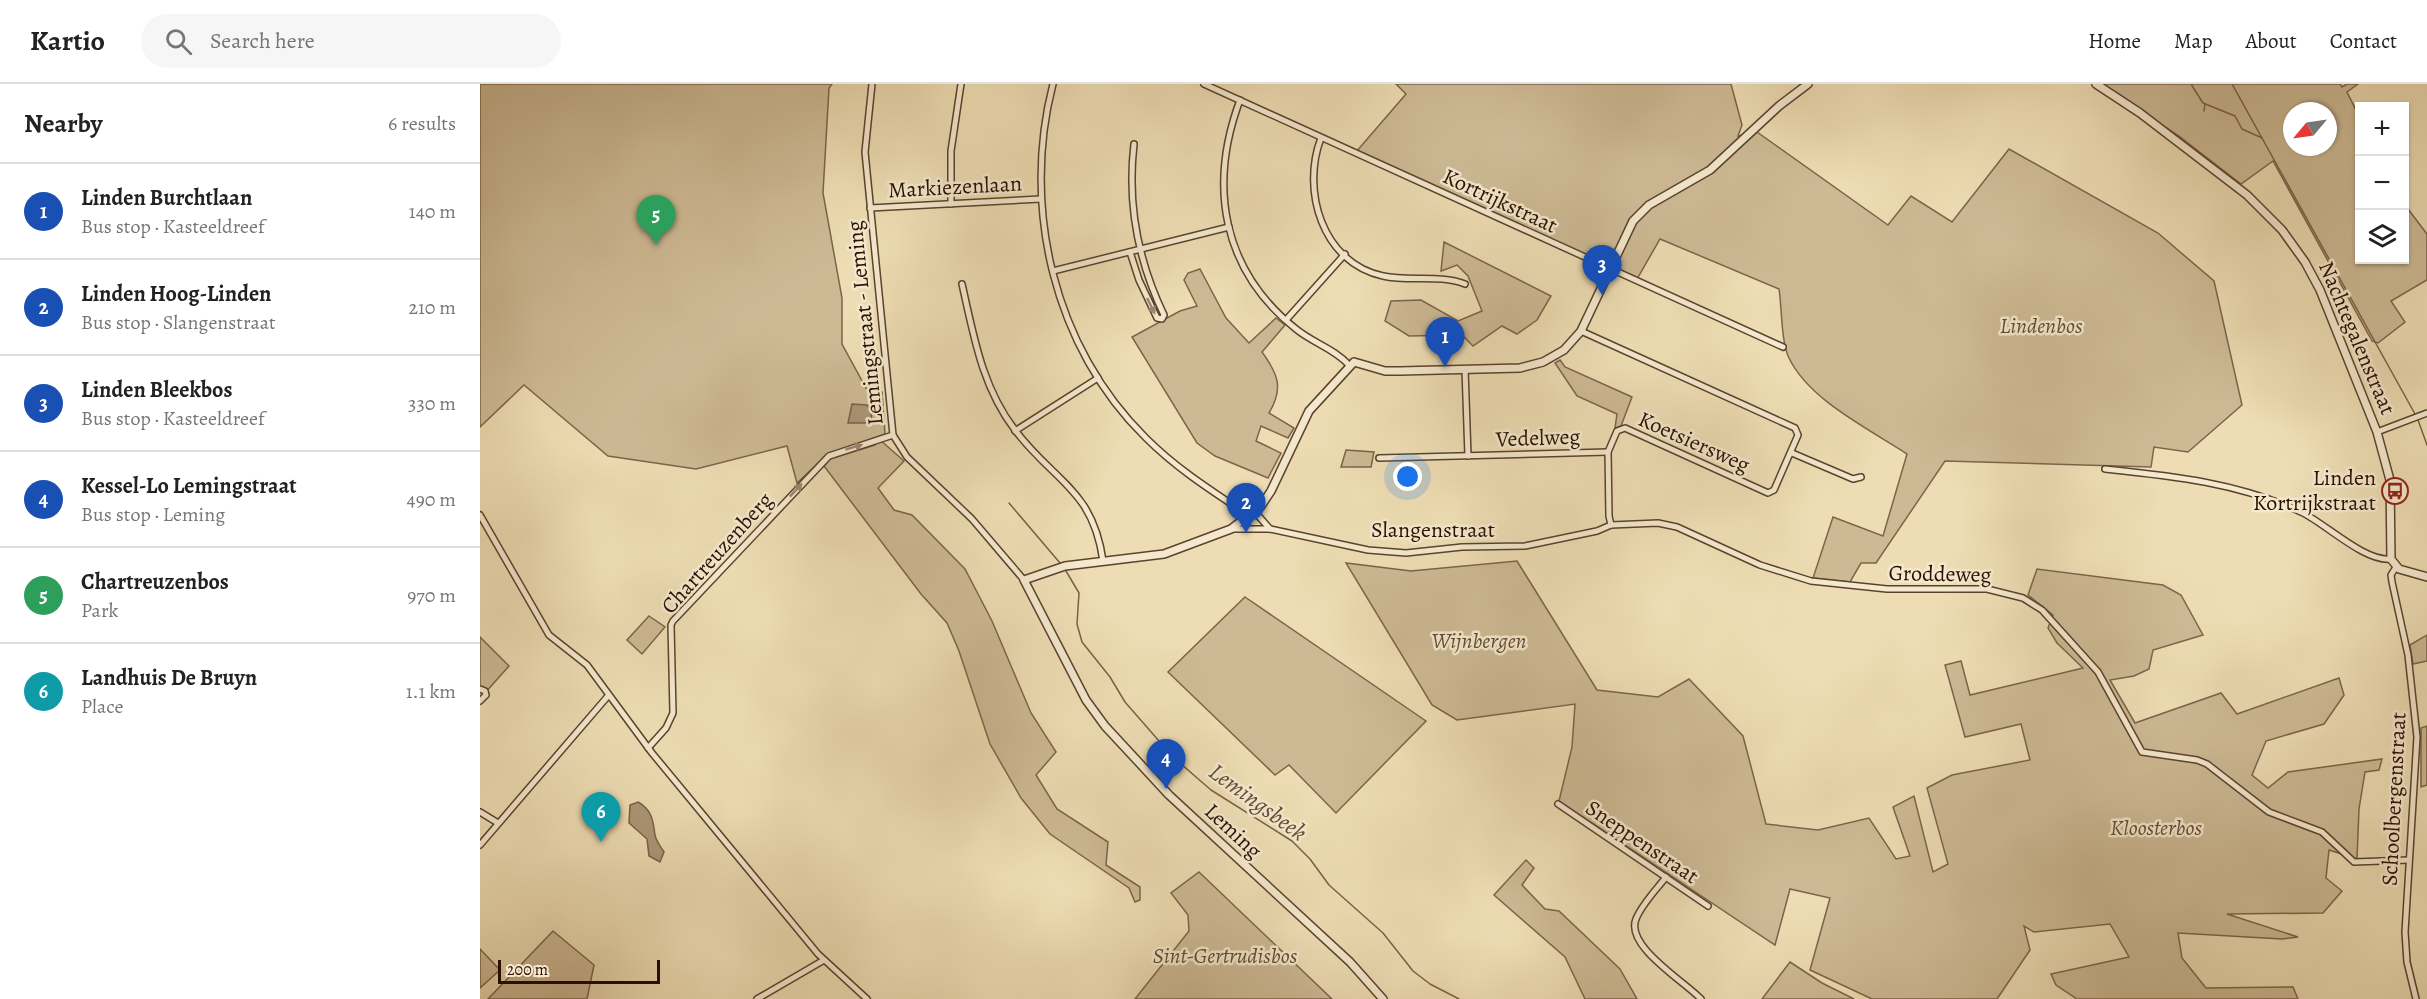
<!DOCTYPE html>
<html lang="en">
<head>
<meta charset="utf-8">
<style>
	body { margin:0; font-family:Alegreya,serif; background:#f6f6f6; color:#222 }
	.controls { position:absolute; right:18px; top:18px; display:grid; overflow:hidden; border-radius:0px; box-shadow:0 2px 4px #0004 }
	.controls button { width:54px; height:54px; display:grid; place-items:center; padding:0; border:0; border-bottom:2px solid #e0e0e0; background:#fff; color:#222; font:30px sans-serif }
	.compass { position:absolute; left:1803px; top:18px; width:54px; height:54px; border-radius:50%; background:#fff; box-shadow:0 2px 4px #0004; rotate:241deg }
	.scale { position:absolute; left:18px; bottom:15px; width:162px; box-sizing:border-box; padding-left:6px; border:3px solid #2c0f00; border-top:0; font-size:16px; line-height:21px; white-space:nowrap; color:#2c0f00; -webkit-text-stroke:4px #f4e9ce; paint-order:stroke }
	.you { position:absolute; left:928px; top:393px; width:21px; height:21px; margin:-15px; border:4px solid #fff; border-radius:50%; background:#1a73e8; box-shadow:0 0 0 9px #1a73e833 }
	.badge { display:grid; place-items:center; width:39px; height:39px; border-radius:50%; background:#8f2418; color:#fff; font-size:20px; font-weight:700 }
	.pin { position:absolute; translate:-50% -50px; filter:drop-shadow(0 2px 3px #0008) }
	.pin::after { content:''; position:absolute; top:32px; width:21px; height:18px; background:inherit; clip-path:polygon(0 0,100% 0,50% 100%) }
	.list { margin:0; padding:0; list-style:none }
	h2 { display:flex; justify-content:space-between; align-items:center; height:78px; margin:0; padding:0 24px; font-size:26px }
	h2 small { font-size:20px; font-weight:400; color:#767676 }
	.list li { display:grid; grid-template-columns:39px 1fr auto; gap:18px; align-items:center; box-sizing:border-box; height:96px; padding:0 24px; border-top:2px solid #e0e0e0 }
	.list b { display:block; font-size:22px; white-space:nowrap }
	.list p { margin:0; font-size:20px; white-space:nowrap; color:#767676 }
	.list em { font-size:20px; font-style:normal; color:#767676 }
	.icon { flex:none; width:33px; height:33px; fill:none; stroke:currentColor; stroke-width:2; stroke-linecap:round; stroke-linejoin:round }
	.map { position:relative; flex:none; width:1947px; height:915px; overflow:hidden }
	header { display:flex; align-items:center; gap:36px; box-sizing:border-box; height:84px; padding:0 30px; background:#fff; border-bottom:2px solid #e0e0e0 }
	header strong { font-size:28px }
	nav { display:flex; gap:33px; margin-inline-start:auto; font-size:21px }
	.search { width:420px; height:54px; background:#f6f6f6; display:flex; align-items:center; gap:15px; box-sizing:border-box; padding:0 21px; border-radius:33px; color:#767676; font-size:22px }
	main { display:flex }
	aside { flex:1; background:#fff }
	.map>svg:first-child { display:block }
	.green { fill:#cdba95; stroke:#7c644a; stroke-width:1.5; fill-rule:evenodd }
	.water { fill:#ac9777; stroke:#796147; stroke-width:1.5 }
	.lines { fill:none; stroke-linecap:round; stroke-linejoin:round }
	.stream { stroke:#796147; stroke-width:1.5 }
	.minor-casing { stroke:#5c422d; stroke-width:8 }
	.tertiary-casing { stroke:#5c422d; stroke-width:10 }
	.minor { stroke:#f4e9ce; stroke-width:5 }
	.tertiary { stroke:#f4e9ce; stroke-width:7 }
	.oneway { fill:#9a8771 }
	.labels { text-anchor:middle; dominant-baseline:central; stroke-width:5; stroke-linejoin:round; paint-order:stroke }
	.street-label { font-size:22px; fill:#2c0f00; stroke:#f4e9ce }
	.park-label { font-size:22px; font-style:italic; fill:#644b34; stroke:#f4e9ce }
	.poi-label { font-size:22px; fill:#2c0f00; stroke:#f4e9ce; text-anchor:end }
	.water-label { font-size:24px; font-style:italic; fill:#664c36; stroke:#f4e9ce }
</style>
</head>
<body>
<header>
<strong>Kartio</strong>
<div class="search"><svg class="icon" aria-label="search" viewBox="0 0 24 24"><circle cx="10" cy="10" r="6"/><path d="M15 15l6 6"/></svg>Search here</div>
<nav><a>Home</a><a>Map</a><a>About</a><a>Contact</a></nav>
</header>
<main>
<aside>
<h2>Nearby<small>6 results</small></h2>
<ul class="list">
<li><span class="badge" style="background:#1a4fb4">1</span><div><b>Linden Burchtlaan</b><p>Bus stop · Kasteeldreef</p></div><em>140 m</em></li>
<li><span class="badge" style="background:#1a4fb4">2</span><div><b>Linden Hoog-Linden</b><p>Bus stop · Slangenstraat</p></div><em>210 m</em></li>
<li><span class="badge" style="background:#1a4fb4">3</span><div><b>Linden Bleekbos</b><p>Bus stop · Kasteeldreef</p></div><em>330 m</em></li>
<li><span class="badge" style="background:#1a4fb4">4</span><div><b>Kessel-Lo Lemingstraat</b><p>Bus stop · Leming</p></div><em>490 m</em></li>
<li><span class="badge" style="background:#2e9e5b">5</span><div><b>Chartreuzenbos</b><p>Park</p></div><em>970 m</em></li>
<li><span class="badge" style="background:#0f9aa8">6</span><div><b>Landhuis De Bruyn</b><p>Place</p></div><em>1.1 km</em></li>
</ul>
</aside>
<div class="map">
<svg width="1947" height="915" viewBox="0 0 1947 915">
	<rect width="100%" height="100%" fill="#eeddb4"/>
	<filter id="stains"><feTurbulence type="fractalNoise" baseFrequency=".00333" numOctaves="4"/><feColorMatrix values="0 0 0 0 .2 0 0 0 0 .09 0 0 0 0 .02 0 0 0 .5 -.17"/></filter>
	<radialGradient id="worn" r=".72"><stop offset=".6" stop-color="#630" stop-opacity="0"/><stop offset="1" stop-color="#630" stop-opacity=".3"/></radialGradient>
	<g class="green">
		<polygon points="0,0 352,0 349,4 343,109 362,214 362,260 386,304 402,308 405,350 348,370 317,399 307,362 216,385 128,372 44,301 0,343"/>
		<path d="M 916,0 L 1251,0 L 1262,41 L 1258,52 L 1277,48 L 1408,141 L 1431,112 L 1472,138 L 1529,65 L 1678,149 L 1734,197 L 1762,321 L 1708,368 L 1674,363 L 1671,383 L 1465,377 L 1396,479 L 1381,479 L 1370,498 L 1333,494 L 1353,433 L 1403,452 L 1427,370 C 1389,345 1329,316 1309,274 C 1301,258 1302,224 1299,205 L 1180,155 L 1157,195 L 876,68 L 926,10 Z"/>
		<path d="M 1620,0 L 1860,0 L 1862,3 L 1867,0 L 1878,0 L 1867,8 L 1879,32 L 1880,176 L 1924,176 L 1925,121 L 1947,150 L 1947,196 L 1911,217 L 1925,238 L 1898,259 L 1892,257 L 1793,77 L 1761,100 L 1699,52 ZM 1812,27 L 1848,27 L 1848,63 L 1812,63 Z"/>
		<polygon points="964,158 1071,212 1057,236 1037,250 1022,242 993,262 982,251 929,252 905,237 911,217 941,216 978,237 1002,227 988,192 977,181 961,187"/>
		<path d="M 720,185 L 746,234 L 769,259 L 796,234 L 805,241 L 782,268 C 798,290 804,304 789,329 L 814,344 L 808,354 L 781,342 L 776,357 L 801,369 L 788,394 L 735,372 L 717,359 L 652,253 L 700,227 L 717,222 L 704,196 L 708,189 Z"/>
		<polygon points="1080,276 1085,283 1152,313 1141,342 1135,344 1137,330 1097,312 1075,279"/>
		<polygon points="399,355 424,377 398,404 414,426 432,431 485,485 512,537 551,629 576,668 556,691 577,725 628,758 626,781 660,803 660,816 655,818 649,804 570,750 541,714 510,660 479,567 467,539 441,510 344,382 350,375 395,361"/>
		<polygon points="866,366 894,368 891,383 861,383"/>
		<polygon points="1037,477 1117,606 1178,613 1209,595 1263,652 1286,740 1338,746 1389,734 1416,775 1430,772 1413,723 1434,712 1453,788 1468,780 1447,704 1472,691 1550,676 1541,640 1485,653 1465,581 1481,577 1490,611 1603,584 1577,559 1568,544 1573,531 1548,511 1557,485 1683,501 1701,511 1723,551 1673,566 1669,585 1654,592 1630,596 1655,639 1741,609 1757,630 1859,594 1864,611 1844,640 1786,657 1772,691 1788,704 1808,688 1902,675 1899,686 1885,688 1879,725 1877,775 1849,766 1846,794 1862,807 1843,829 1747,830 1818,853 1802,855 1698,849 1702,874 1726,904 1813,903 1818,915 1597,915 1576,901 1571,890 1649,873 1630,840 1554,848 1544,842 1550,866 1517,915 1392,915 1330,886 1350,814 1310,805 1295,861 1079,717 1092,663 1095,620 977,636 952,621 866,479 931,487"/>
		<polygon points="765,513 946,637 856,729 809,681 795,691 688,588"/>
		<polygon points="169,532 185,543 162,570 147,556"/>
		<polygon points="1947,551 1947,577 1933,580 1930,561"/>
		<polygon points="0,553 29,582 5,609 0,605"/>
		<polygon points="1947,642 1947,701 1941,703 1941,644"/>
		<polygon points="1046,776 1054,784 1042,801 1065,825 1079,827 1140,885 1157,915 1105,915 1085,873 1014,811"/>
		<polygon points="719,788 852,915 655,915 709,847 708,831 691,809"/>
		<polygon points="73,847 114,881 107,915 8,915"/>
		<polygon points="0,865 20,886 0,904"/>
		<polygon points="1310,878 1342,899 1374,915 1282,915"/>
	</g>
	<g class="water">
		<polygon points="372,320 387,321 391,327 392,339 368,339"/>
		<path d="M 158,718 C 172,726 173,736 175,751 C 176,757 181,763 184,768 L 180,778 L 169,772 L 167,755 L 149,739 L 150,721 Z"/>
	</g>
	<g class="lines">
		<g class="stream">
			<polyline points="1711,0 1723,19 1755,32 1762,45 1782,54"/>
			<polyline points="1752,0 1935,330"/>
			<polyline points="1724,27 1725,20"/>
			<polyline points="1938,336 1947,361"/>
			<polyline points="529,419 580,479"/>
			<polyline points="586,487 599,509 597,540 602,558 630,593 645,618 693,673 731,706 812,757 830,775 849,801 903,849 933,887 950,900 979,915"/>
		</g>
		<defs>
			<g id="minor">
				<polyline points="392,0 385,68 413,351 427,373 492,435 544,496"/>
				<path d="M 573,0 C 541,123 574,264 666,354 C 697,385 732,407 768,431"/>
				<polyline points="724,0 1303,263"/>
				<path d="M 760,16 C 728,102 742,186 816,245 C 833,259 855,265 869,281"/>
				<path d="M 841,54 C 821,106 842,179 903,192 C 930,198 959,190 985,200"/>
				<polyline points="471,120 471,67 481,0"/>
				<polyline points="390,124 561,115"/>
				<path d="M 650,168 L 659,196 L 677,234 L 682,235 L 684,231 C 658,177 647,120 654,60"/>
				<polyline points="573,187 749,143"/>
				<path d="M 482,200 C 494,253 502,303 535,346 C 574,398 613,405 623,477"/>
				<polyline points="806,236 865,170"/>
				<polyline points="1101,247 1315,344 1318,351 1294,406 1288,409 1145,344 1137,347 1128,368 1129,432 1131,441"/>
				<polyline points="985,285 988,372"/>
				<polyline points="535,347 618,294"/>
				<polyline points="1897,348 1947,329"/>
				<polyline points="1312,369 1373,395 1381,393"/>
				<polyline points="899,374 1128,368"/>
				<path d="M 1625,385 C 1693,392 1760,399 1823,429 C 1847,441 1885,478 1911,475"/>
				<polyline points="775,428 790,445"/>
				<polyline points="0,431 69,551 107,581 172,669 338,870 387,915"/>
				<polyline points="751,445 790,445 888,466 926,469 982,463 1045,462 1117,447 1131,441 1178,439 1197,443 1280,481 1331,497 1407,505 1507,505 1543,514 1562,526 1618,588 1662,668 1717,676 1727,680 1789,728 1842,748 1874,778 1929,776"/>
				<polyline points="1916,483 1911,491 1912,498 1928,571 1937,653 1925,848 1927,878 1936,915"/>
				<polyline points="0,605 5,607 6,611 0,617"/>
				<polyline points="168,664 186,644 193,629 191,541 193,537 349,372 413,351"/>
				<polyline points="1078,720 1228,822"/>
				<polyline points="0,728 18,739"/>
				<polyline points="0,761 128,612"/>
				<path d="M 1186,793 C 1176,806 1162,820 1156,835 C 1145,862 1204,897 1221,915"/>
				<polyline points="277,915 344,876"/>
			</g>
			<g id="tertiary">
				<polyline points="1616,0 1660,29 1767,111 1802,146 1825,178 1840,206 1897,348 1910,396 1911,475 1919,485 1947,493"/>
				<polyline points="903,915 870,878 689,711 625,642 606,616 544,496 585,482 684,470 751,445 781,422 791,407 829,327 874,278 905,287 920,287 1040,284 1063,278 1084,266 1101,247 1153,137 1169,121 1230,86 1299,22 1328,0"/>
			</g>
		</defs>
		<use href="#minor" class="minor-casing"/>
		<use href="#tertiary" class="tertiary-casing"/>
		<use href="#minor" class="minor"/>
		<use href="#tertiary" class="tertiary"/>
	</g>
	<defs><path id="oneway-solid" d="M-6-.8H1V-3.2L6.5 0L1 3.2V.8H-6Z" transform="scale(1.5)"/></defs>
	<g class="oneway">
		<use href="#oneway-solid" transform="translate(671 222) rotate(64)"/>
		<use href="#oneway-solid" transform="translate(374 363) rotate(-17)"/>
		<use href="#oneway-solid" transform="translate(316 406) rotate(-47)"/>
	</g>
	<defs>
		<symbol id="bus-ring" viewBox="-11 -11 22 22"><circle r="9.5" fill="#f4e9ce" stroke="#8f2418" stroke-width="1.5"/><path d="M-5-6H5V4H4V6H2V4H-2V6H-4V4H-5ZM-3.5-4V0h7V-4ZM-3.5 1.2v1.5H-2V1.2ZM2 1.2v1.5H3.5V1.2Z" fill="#8f2418"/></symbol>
	</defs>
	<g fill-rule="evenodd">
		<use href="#bus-ring" x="1900" y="392" width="30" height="30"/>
	</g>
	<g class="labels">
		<g class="street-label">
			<text transform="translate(475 103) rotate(-3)">Markiezenlaan</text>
			<text transform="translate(1020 117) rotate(25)">Kortrijkstraat</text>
			<text transform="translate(385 239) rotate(-96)">Lemingstraat - Leming</text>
			<text transform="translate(1877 254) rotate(67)">Nachtegalenstraat</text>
			<text transform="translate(1058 354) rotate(-2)">Vedelweg</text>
			<text transform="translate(1214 358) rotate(24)">Koetsiersweg</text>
			<text x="953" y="446">Slangenstraat</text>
			<text transform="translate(237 469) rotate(-48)">Chartreuzenberg</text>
			<text transform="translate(1460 490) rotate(1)">Groddeweg</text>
			<text transform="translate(1914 715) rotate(-87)">Schoolbergenstraat</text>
			<text transform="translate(753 747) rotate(43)">Leming</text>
			<text transform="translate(1162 758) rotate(34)">Sneppenstraat</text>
		</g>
		<g class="park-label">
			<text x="1561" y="242">Lindenbos</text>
			<text x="999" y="557">Wijnbergen</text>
			<text x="1676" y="744">Kloosterbos</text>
			<text x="745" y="872">Sint-Gertrudisbos</text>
		</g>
		<g class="poi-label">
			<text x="1896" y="394">Linden<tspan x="1896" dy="25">Kortrijkstraat</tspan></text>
		</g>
		<g class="water-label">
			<text transform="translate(778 718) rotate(36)">Lemingsbeek</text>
		</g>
	</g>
	<rect width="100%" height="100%" filter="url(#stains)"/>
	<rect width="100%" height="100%" fill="url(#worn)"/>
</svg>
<div class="controls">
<button>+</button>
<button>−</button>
<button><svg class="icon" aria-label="layers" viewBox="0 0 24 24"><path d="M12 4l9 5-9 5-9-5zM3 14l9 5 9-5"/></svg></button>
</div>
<svg class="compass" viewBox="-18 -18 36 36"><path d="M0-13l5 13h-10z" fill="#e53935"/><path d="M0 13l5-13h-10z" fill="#767676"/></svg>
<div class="scale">200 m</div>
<div class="you"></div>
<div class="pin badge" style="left:965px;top:283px;background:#1a4fb4">1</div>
<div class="pin badge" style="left:766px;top:449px;background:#1a4fb4">2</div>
<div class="pin badge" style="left:1122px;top:211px;background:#1a4fb4">3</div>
<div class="pin badge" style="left:686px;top:705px;background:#1a4fb4">4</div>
<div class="pin badge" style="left:176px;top:161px;background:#2e9e5b">5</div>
<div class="pin badge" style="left:121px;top:758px;background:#0f9aa8">6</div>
</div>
</main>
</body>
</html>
